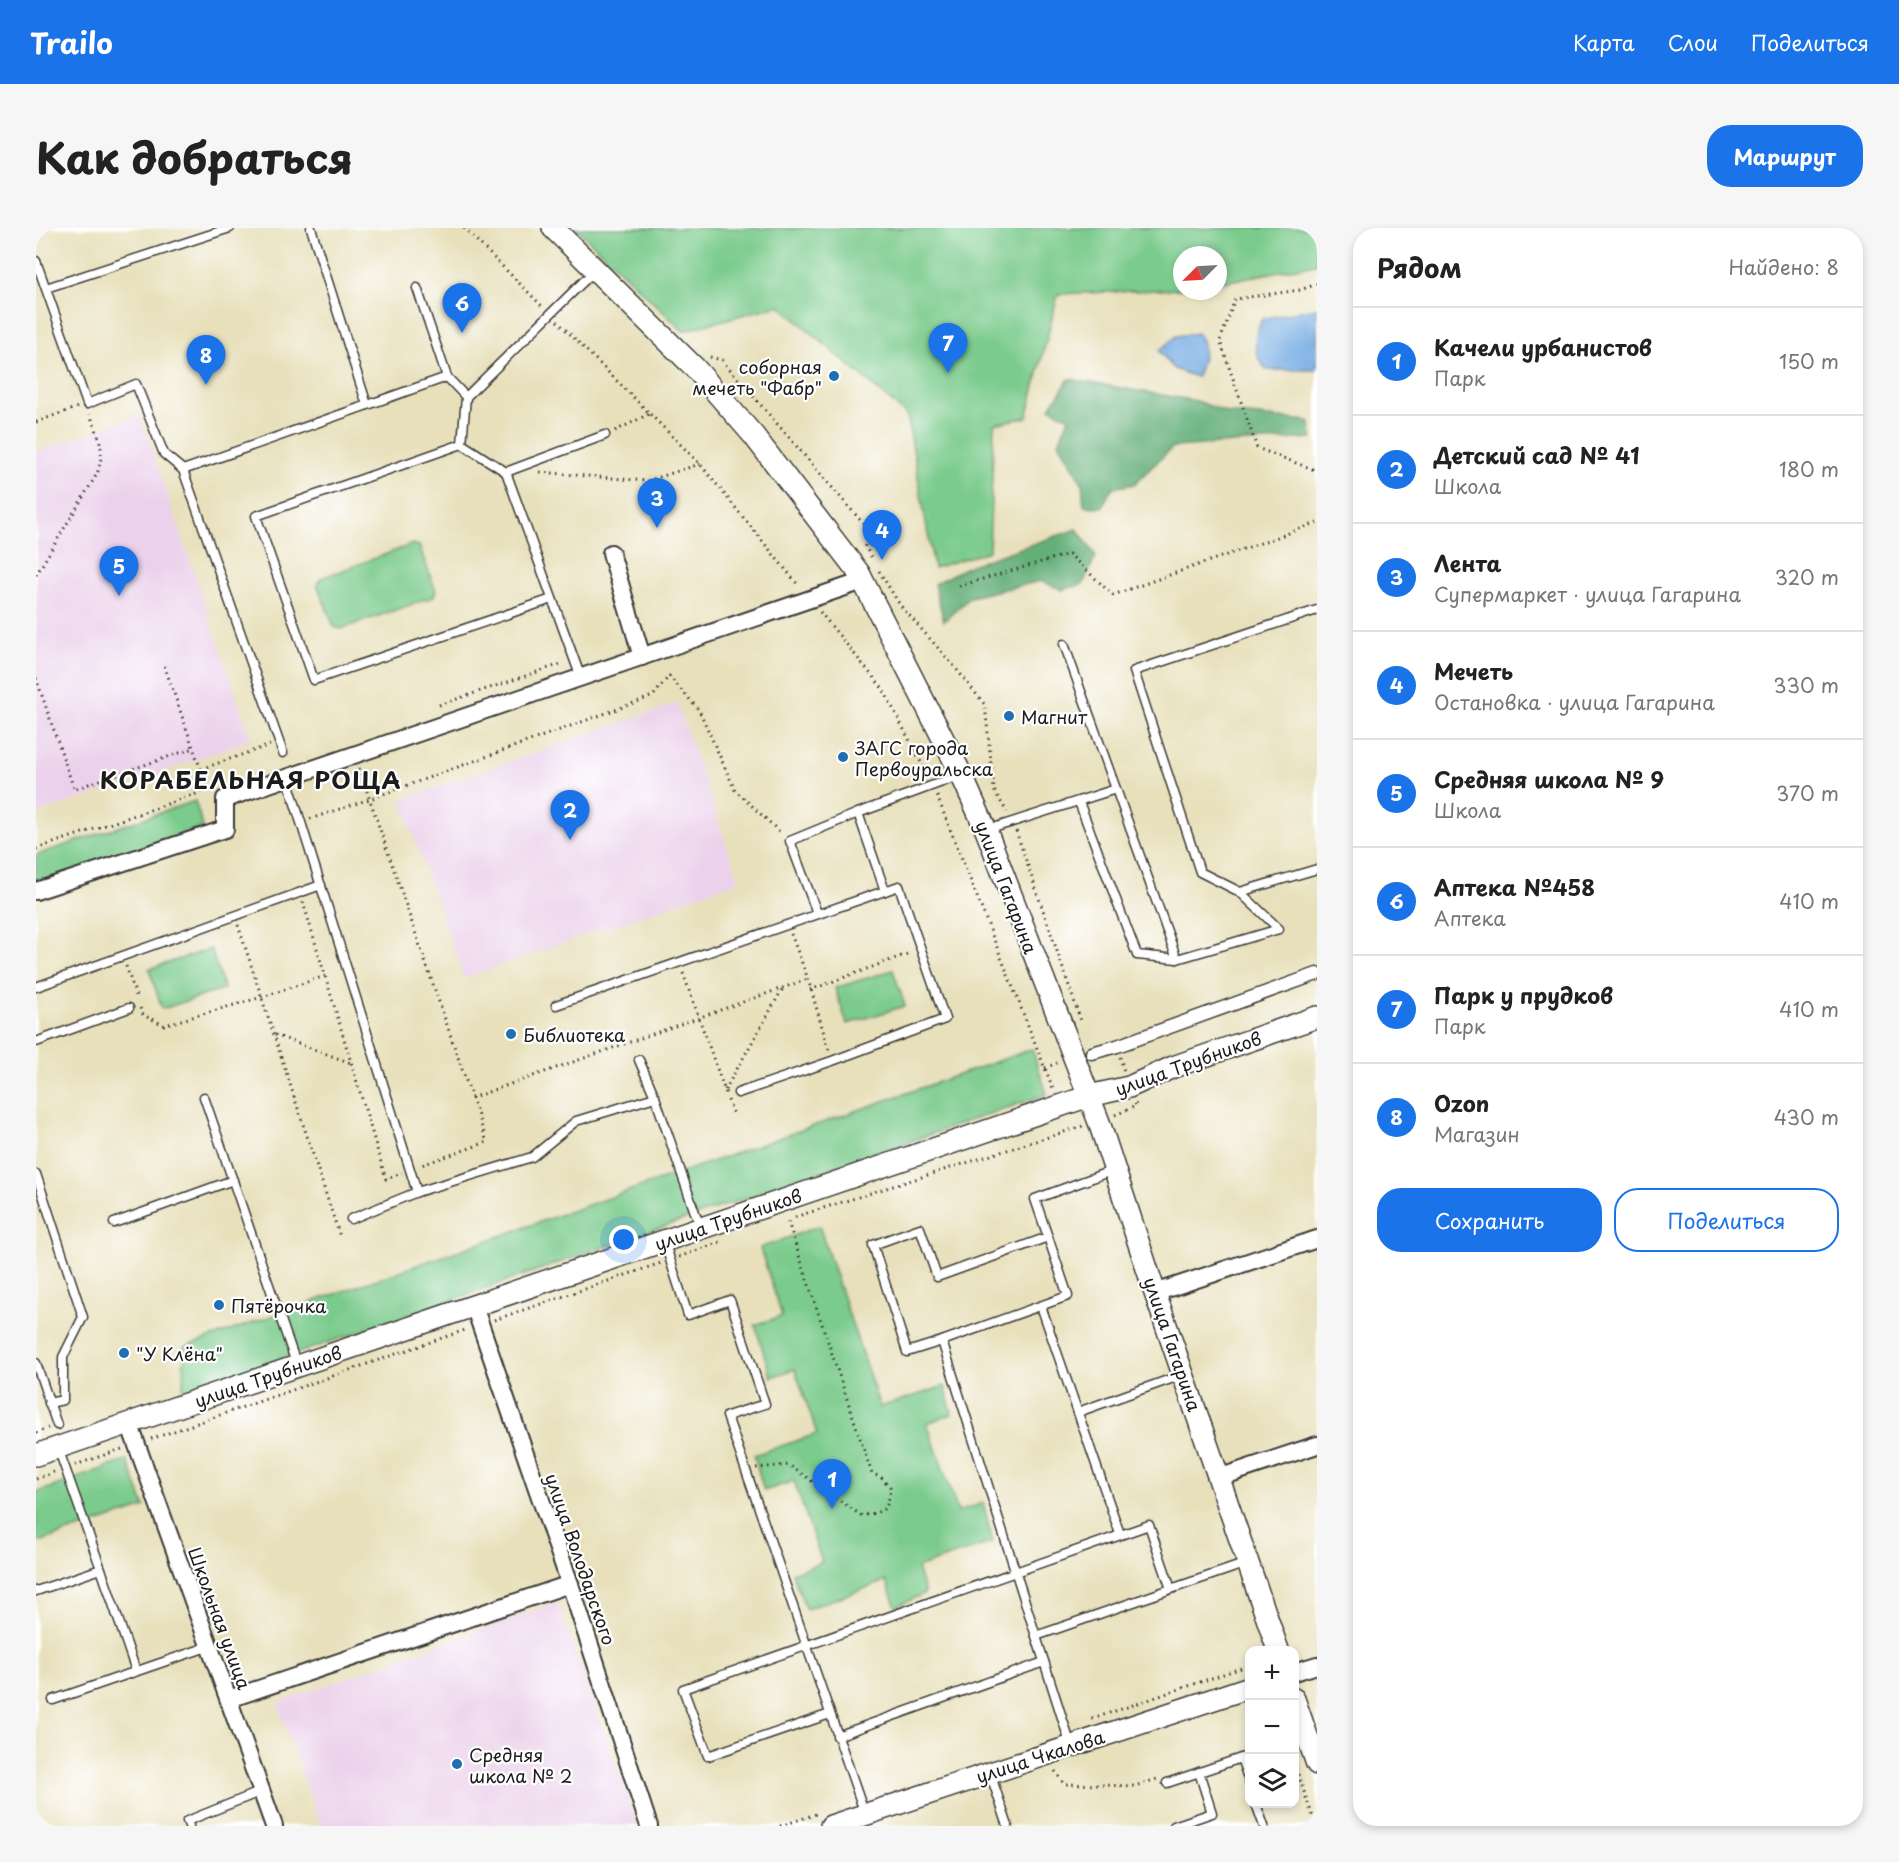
<!DOCTYPE html>
<html lang="ru">
<head>
<meta charset="utf-8">
<style>
	body { margin:0; font-family:"Playpen Sans",sans-serif; background:#f6f6f6; color:#222 }
	.controls { position:absolute; right:18px; bottom:18px; display:grid; overflow:hidden; border-radius:12px; box-shadow:0 3px 9px #0003 }
	.controls button { width:54px; height:54px; display:grid; place-items:center; padding:0; border:0; border-bottom:2px solid #e0e0e0; background:#fff; color:#222; font:30px sans-serif }
	.compass { position:absolute; left:1137px; top:18px; width:54px; height:54px; border-radius:50%; background:#fff; box-shadow:0 3px 9px #0003; rotate:246deg }
	.you { position:absolute; left:588px; top:1012px; width:21px; height:21px; margin:-15px; border:4px solid #fff; border-radius:50%; background:#1a73e8; box-shadow:0 0 0 9px #1a73e833 }
	.badge { display:grid; place-items:center; width:39px; height:39px; border-radius:50%; background:#1a73e8; color:#fff; font-size:20px; font-weight:700 }
	.pin { position:absolute; translate:-50% -50px; filter:drop-shadow(0 2px 3px #0008) }
	.pin::after { content:''; position:absolute; top:32px; width:21px; height:18px; background:inherit; clip-path:polygon(0 0,100% 0,50% 100%) }
	.list { margin:0; padding:0; list-style:none }
	h2 { display:flex; justify-content:space-between; align-items:center; height:78px; margin:0; padding:0 24px; font-size:26px }
	h2 small { font-size:20px; font-weight:400; color:#767676 }
	.list li { display:grid; grid-template-columns:39px 1fr auto; gap:18px; align-items:center; box-sizing:border-box; height:108px; padding:0 24px; border-top:2px solid #e0e0e0 }
	.list b { display:block; font-size:22px; white-space:nowrap }
	.list p { margin:0; font-size:20px; white-space:nowrap; color:#767676 }
	.list em { font-size:20px; font-style:normal; color:#767676 }
	.actions { display:flex; gap:12px; padding:18px 24px }
	.actions a { flex:1; padding:14px 0; border:2px solid #1a73e8; border-radius:24px; text-align:center; font-size:21px; color:#1a73e8 }
	.actions .main { background:#1a73e8; color:#fff }
	.icon { flex:none; width:33px; height:33px; fill:none; stroke:currentColor; stroke-width:2; stroke-linecap:round; stroke-linejoin:round }
	.map { position:relative; flex:none; width:1281px; height:1598px; overflow:hidden; border-radius:24px }
	header { display:flex; align-items:center; gap:36px; box-sizing:border-box; height:84px; padding:0 30px; background:#1a73e8; color:#fff }
	header strong { font-size:28px }
	nav { display:flex; gap:33px; margin-inline-start:auto; font-size:21px }
	.intro { display:flex; align-items:center; justify-content:space-between; box-sizing:border-box; height:144px; padding:0 36px }
	h1 { margin:0; font-size:42px }
	.button { padding:15px 27px; border-radius:24px; background:#1a73e8; color:#fff; font-size:21px; font-weight:700 }
	main { display:flex; gap:36px; padding:0 36px }
	aside { flex:1; background:#fff; border-radius:24px; box-shadow:0 3px 9px #0003 }
	.map>svg:first-child { display:block }
	.built { fill:#ebd1eb }
	.green { fill:#7acb8c; stroke:#4b7454; stroke-width:1.5 }
	.forest { fill:#63af78; stroke:#40664a; stroke-width:1.5 }
	.water { fill:#75abe3; stroke:#486480; stroke-width:1.5 }
	.lines { fill:none; stroke-linecap:round; stroke-linejoin:round }
	.service-casing { stroke:#3b3934; stroke-width:11 }
	.pedestrian-casing { stroke:#3b3934; stroke-width:15 }
	.minor-casing { stroke:#3b3934; stroke-width:20 }
	.tertiary-casing { stroke:#3b3934; stroke-width:24 }
	.path { stroke:#3b3934; stroke-width:3; stroke-dasharray:1.5 4.5; stroke-linecap:butt }
	.service { stroke:#fff; stroke-width:8 }
	.pedestrian { stroke:#fff; stroke-width:12 }
	.minor { stroke:#fff; stroke-width:16 }
	.tertiary { stroke:#fff; stroke-width:21 }
	.poi-dot { fill:#1f6fb2; stroke:#fff; stroke-width:2 }
	.labels { text-anchor:middle; dominant-baseline:central; stroke-width:4.5; stroke-linejoin:round; paint-order:stroke }
	.poi-label { font-size:18px; fill:#1c1c1c; stroke:#fff; text-anchor:start }
	.street-label { font-size:18px; fill:#1c1c1c; stroke:#fff }
	.district-label { font-size:24px; font-weight:bold; letter-spacing:1.5px; fill:#1c1c1c; stroke:#fff }
</style>
</head>
<body>
<header>
<strong>Trailo</strong>
<nav><a>Карта</a><a>Слои</a><a>Поделиться</a></nav>
</header>
<div class="intro"><h1>Как добраться</h1><a class="button">Маршрут</a></div>
<main>
<div class="map">
<svg width="1281" height="1598" viewBox="0 0 1281 1598">
	<rect width="100%" height="100%" fill="#fff"/>
	<filter id="ink" filterUnits="userSpaceOnUse"><feTurbulence type="fractalNoise" baseFrequency=".0167" numOctaves="2"/><feDisplacementMap in="SourceGraphic" scale="12" xChannelSelector="R" yChannelSelector="G"/><feConvolveMatrix kernelMatrix="1 2 1 2 8 2 1 2 1" color-interpolation-filters="sRGB"/></filter>
	<filter id="wash" filterUnits="userSpaceOnUse"><feTurbulence type="fractalNoise" baseFrequency=".008" numOctaves="4" result="noise"/><feDisplacementMap in="SourceGraphic" scale="24" xChannelSelector="R" yChannelSelector="G"/><feGaussianBlur stdDeviation="1.35" result="paint"/><feColorMatrix in="noise" values="0 0 0 0 0 0 0 0 0 0 0 0 0 0 0 0 0 1.4 0 .05"/><feComposite in="paint" operator="in"/></filter>
	<g filter="url(#wash)">
		<rect width="100%" height="100%" fill="#e8e0bb"/>
		<g class="built">
			<polygon points="104,187 215,511 162,531 0,586 0,224"/>
			<polygon points="641,475 703,653 428,750 365,572"/>
			<polygon points="521,1374 602,1598 285,1598 241,1475"/>
		</g>
		<g class="green">
			<polygon points="540,0 1281,0 1281,36 1182,55 1182,27 1146,27 1146,61 1022,66 991,189 958,196 953,323 898,340 871,187 743,77 647,103"/>
			<polygon points="377,316 383,318 400,363 397,369 305,401 298,399 281,356 285,350"/>
			<polygon points="159,573 167,599 0,657 0,627"/>
			<polygon points="175,721 188,761 126,781 113,741"/>
			<polygon points="857,742 869,778 811,796 799,760"/>
			<polygon points="996,821 1011,866 147,1165 148,1119"/>
			<polygon points="783,998 844,1179 909,1158 916,1186 891,1195 922,1284 947,1275 957,1314 881,1340 889,1365 860,1379 850,1353 770,1381 756,1345 786,1334 758,1253 728,1263 718,1227 781,1206 759,1141 735,1149 719,1097 746,1088 724,1020"/>
			<polygon points="91,1232 109,1279 0,1315 0,1265"/>
		</g>
		<g class="forest">
			<polygon points="1033,151 1161,173 1192,185 1273,193 1277,210 1137,219 1098,256 1076,260 1066,279 1048,278 1046,255 1023,214 1033,190 1014,180"/>
			<polygon points="1041,301 1060,328 1047,356 1027,362 1005,353 934,369 908,393 898,356 935,337"/>
		</g>
		<g class="water">
			<path d="M 1281,80 L 1281,142 L 1231,142 C 1216,126 1217,110 1226,91 Z"/>
			<path d="M 1161,105 C 1173,117 1166,135 1161,149 L 1138,141 L 1123,123 L 1140,108 Z"/>
		</g>
	</g>
	<g filter="url(#ink)">
		<g class="lines">
			<defs>
				<g id="service">
					<polyline points="275,0 331,177"/>
					<polyline points="0,33 51,176 100,156 128,226 147,242"/>
					<polyline points="10,60 194,0"/>
					<polyline points="381,60 411,149"/>
					<polyline points="426,216 430,169 558,43"/>
					<polyline points="470,244 426,216 220,288 278,452 516,371"/>
					<polyline points="1028,416 1141,731"/>
					<polyline points="545,450 470,244 569,207"/>
					<polyline points="247,525 147,242 411,149 430,169"/>
					<polyline points="251,550 381,964"/>
					<polyline points="1043,574 1101,727 1141,731 1243,701 1204,664 1164,644 1098,443 1281,382"/>
					<polyline points="822,585 849,663"/>
					<polyline points="951,602 1080,561"/>
					<polyline points="1204,664 1281,641"/>
					<polyline points="781,685 754,613 822,585 925,547"/>
					<polyline points="0,759 285,657"/>
					<polyline points="520,777 863,658 909,791 796,833 702,865"/>
					<polyline points="0,814 93,780"/>
					<polyline points="603,832 619,869 664,999"/>
					<polyline points="168,869 261,1138"/>
					<polyline points="0,946 47,1089 27,1129 27,1172 13,1175"/>
					<polyline points="315,991 381,964 496,929 540,893 619,869"/>
					<polyline points="78,995 197,952"/>
					<polyline points="628,1013 652,1087 694,1072 729,1176 691,1188 829,1586"/>
					<polyline points="1005,1078 1084,1306"/>
					<polyline points="906,1113 1032,1068 1012,1009"/>
					<polyline points="0,1135 21,1197"/>
					<polyline points="1042,1184 1146,1147"/>
					<polyline points="65,1341 100,1443"/>
					<polyline points="1135,1361 1211,1335"/>
					<polyline points="0,1363 65,1341 22,1220"/>
					<polyline points="17,1472 174,1418"/>
					<polyline points="794,1486 672,1528 647,1461 1113,1297 1135,1361 1000,1408"/>
					<polyline points="801,1508 1008,1434"/>
					<polyline points="1035,1518 906,1113 871,1124 837,1017 884,1000 901,1049 1012,1009 999,971 1078,942"/>
					<polyline points="1205,1530 1214,1556"/>
					<polyline points="954,1545 972,1598"/>
					<polyline points="1131,1555 1214,1527"/>
					<polyline points="1220,1576 1228,1598"/>
					<polyline points="153,1598 151,1593 226,1563"/>
					<polyline points="1138,1598 1176,1585 1163,1544"/>
				</g>
				<polyline id="pedestrian" points="1056,825 1081,818 1281,746"/>
				<g id="minor">
					<polyline points="575,325 606,429"/>
					<polyline points="0,663 189,601 189,571 827,353"/>
					<polyline points="1119,1065 1281,1011"/>
					<polyline points="438,1078 534,1356 613,1598"/>
					<polyline points="93,1195 238,1598"/>
					<polyline points="1182,1250 1281,1217"/>
					<polyline points="1258,1444 1281,1437"/>
					<polyline points="193,1471 534,1356"/>
				</g>
				<g id="tertiary">
					<polyline points="517,0 659,140 718,208 823,345 827,353 925,546 950,602 1063,894 1119,1065 1242,1422"/>
					<polyline points="0,1227 1053,868 1093,859 1137,839 1281,789"/>
					<polyline points="1258,1471 1281,1536"/>
					<polyline points="795,1598 1214,1459"/>
				</g>
			</defs>
			<use href="#service" class="service-casing"/>
			<use href="#pedestrian" class="pedestrian-casing"/>
			<use href="#minor" class="minor-casing"/>
			<use href="#tertiary" class="tertiary-casing"/>
			<g class="path">
				<polyline points="428,0 508,80"/>
				<polyline points="1281,56 1264,62 1199,71 1184,113 1221,220 1281,243"/>
				<polyline points="521,93 664,236 763,358"/>
				<polyline points="674,129 686,132 832,301 829,318 837,332"/>
				<polyline points="0,194 42,179"/>
				<polyline points="579,203 613,186"/>
				<polyline points="504,244 611,253 664,236"/>
				<polyline points="843,343 864,377 918,438 949,477 958,562 971,584"/>
				<path d="M 0,347 L 61,246 C 70,220 63,210 54,186"/>
				<polyline points="923,358 1033,326 1077,367 1281,295"/>
				<polyline points="784,384 847,461 892,548"/>
				<polyline points="0,450 38,561 158,520"/>
				<polyline points="403,477 528,435"/>
				<polyline points="323,540 451,914 383,938"/>
				<polyline points="165,541 234,517"/>
				<polyline points="901,568 1018,863"/>
				<polyline points="274,591 334,571 617,468 633,448 663,482 699,562 746,606"/>
				<polyline points="980,603 1046,796"/>
				<polyline points="0,621 172,562 127,434"/>
				<polyline points="267,674 350,951 366,945"/>
				<polyline points="202,697 304,1009"/>
				<polyline points="755,706 772,751 793,823"/>
				<polyline points="90,738 101,771"/>
				<polyline points="647,745 690,866"/>
				<polyline points="774,762 874,725"/>
				<polyline points="104,780 107,787 128,797 226,769 289,748"/>
				<polyline points="239,807 315,835"/>
				<polyline points="1084,829 1088,843"/>
				<polyline points="1009,840 1021,835"/>
				<polyline points="689,862 747,760"/>
				<polyline points="435,870 772,751"/>
				<polyline points="692,872 698,887"/>
				<polyline points="1079,887 1100,878 1099,875"/>
				<polyline points="759,989 1047,898"/>
				<polyline points="643,1029 687,1013"/>
				<polyline points="458,1092 625,1035"/>
				<polyline points="0,1205 12,1200"/>
				<polyline points="115,1211 432,1101"/>
				<polyline points="39,1237 86,1221"/>
				<path d="M 720,1240 L 753,1237 L 826,1288 C 848,1283 853,1283 854,1259 L 845,1249 L 836,1246 L 751,991"/>
				<polyline points="0,1251 18,1244"/>
				<polyline points="1056,1491 1214,1437"/>
				<polyline points="1258,1535 1280,1598"/>
				<polyline points="1019,1543 1028,1556 1099,1558 1121,1551"/>
				<polyline points="744,1598 783,1585"/>
			</g>
			<use href="#service" class="service"/>
			<use href="#pedestrian" class="pedestrian"/>
			<use href="#minor" class="minor"/>
			<use href="#tertiary" class="tertiary"/>
		</g>
	</g>
	<g class="poi-dot">
		<circle cx="798" cy="148" r="6"/>
		<circle cx="973" cy="488" r="6"/>
		<circle cx="807" cy="529" r="6"/>
		<circle cx="475" cy="806" r="6"/>
		<circle cx="183" cy="1077" r="6"/>
		<circle cx="88" cy="1125" r="6"/>
		<circle cx="421" cy="1536" r="6"/>
	</g>
	<g class="labels">
		<g class="poi-label">
			<text x="786" y="138" text-anchor="end">соборная<tspan x="786" dy="21">мечеть "Фабр"</tspan></text>
			<text x="985" y="488">Магнит</text>
			<text x="819" y="519">ЗАГС города<tspan x="819" dy="21">Первоуральска</tspan></text>
			<text x="487" y="806">Библиотека</text>
			<text x="195" y="1077">Пятёрочка</text>
			<text x="100" y="1125">"У Клёна"</text>
			<text x="433" y="1526">Средняя<tspan x="433" dy="21">школа № 2</tspan></text>
		</g>
		<g class="street-label">
			<text transform="translate(971 659) rotate(69)">улица Гагарина</text>
			<text transform="translate(1152 835) rotate(-20)">улица Трубников</text>
			<text transform="translate(692 991) rotate(-19)">улица Трубников</text>
			<text transform="translate(1137 1116) rotate(71)">улица Гагарина</text>
			<text transform="translate(232 1148) rotate(-19)">улица Трубников</text>
			<text transform="translate(545 1331) rotate(71)">улица Володарского</text>
			<text transform="translate(184 1390) rotate(70)">Школьная улица</text>
			<text transform="translate(1004 1528) rotate(-18)">улица Чкалова</text>
		</g>
		<g class="district-label">
			<text x="215" y="551">КОРАБЕЛЬНАЯ РОЩА</text>
		</g>
	</g>
</svg>
<div class="controls">
<button>+</button>
<button>−</button>
<button><svg class="icon" aria-label="layers" viewBox="0 0 24 24"><path d="M12 4l9 5-9 5-9-5zM3 14l9 5 9-5"/></svg></button>
</div>
<svg class="compass" viewBox="-18 -18 36 36"><path d="M0-13l5 13h-10z" fill="#e53935"/><path d="M0 13l5-13h-10z" fill="#767676"/></svg>
<div class="you"></div>
<div class="pin badge" style="left:796px;top:1281px">1</div>
<div class="pin badge" style="left:534px;top:612px">2</div>
<div class="pin badge" style="left:621px;top:300px">3</div>
<div class="pin badge" style="left:846px;top:332px">4</div>
<div class="pin badge" style="left:83px;top:368px">5</div>
<div class="pin badge" style="left:426px;top:105px">6</div>
<div class="pin badge" style="left:912px;top:145px">7</div>
<div class="pin badge" style="left:170px;top:157px">8</div>
</div>
<aside>
<h2>Рядом<small>Найдено: 8</small></h2>
<ul class="list">
<li><span class="badge">1</span><div><b>Качели урбанистов</b><p>Парк</p></div><em>150 m</em></li>
<li><span class="badge">2</span><div><b>Детский сад № 41</b><p>Школа</p></div><em>180 m</em></li>
<li><span class="badge">3</span><div><b>Лента</b><p>Супермаркет · улица Гагарина</p></div><em>320 m</em></li>
<li><span class="badge">4</span><div><b>Мечеть</b><p>Остановка · улица Гагарина</p></div><em>330 m</em></li>
<li><span class="badge">5</span><div><b>Средняя школа № 9</b><p>Школа</p></div><em>370 m</em></li>
<li><span class="badge">6</span><div><b>Аптека №458</b><p>Аптека</p></div><em>410 m</em></li>
<li><span class="badge">7</span><div><b>Парк у прудков</b><p>Парк</p></div><em>410 m</em></li>
<li><span class="badge">8</span><div><b>Ozon</b><p>Магазин</p></div><em>430 m</em></li>
</ul>
<div class="actions"><a class="main">Сохранить</a><a>Поделиться</a></div>
</aside>
</main>
</body>
</html>
